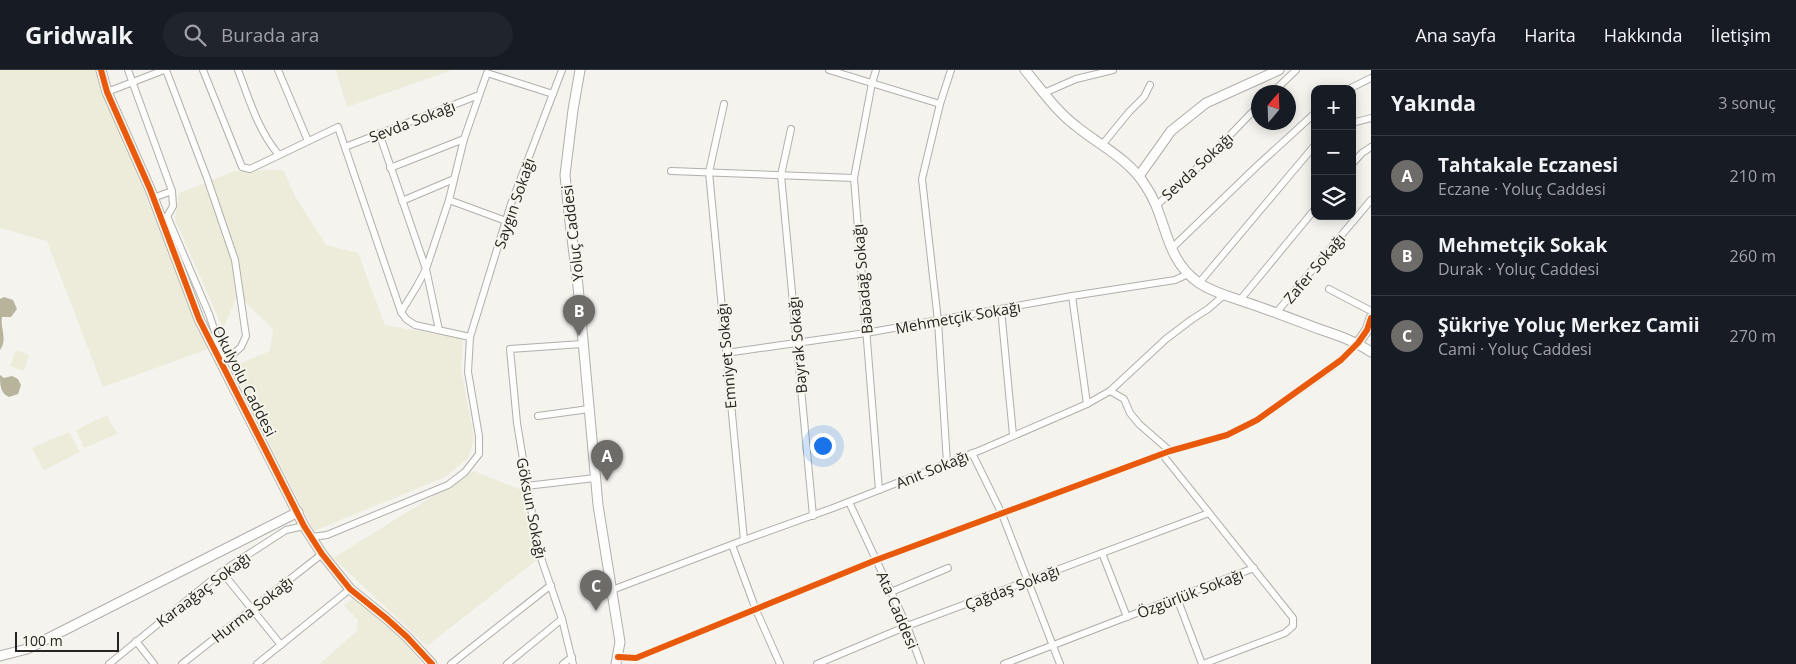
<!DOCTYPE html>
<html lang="tr">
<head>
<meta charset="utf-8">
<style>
	body { margin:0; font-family:"Open Sans",sans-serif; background:#20242c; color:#f1f3f6 }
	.controls { position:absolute; right:15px; top:15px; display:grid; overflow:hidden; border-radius:10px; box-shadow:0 2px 12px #0003 }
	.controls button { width:45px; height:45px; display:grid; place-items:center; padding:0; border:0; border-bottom:1px solid #363941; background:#171b24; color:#f1f3f6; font:25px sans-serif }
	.compass { position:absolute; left:1251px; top:15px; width:45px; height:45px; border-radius:50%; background:#171b24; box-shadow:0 2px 12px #0003; rotate:19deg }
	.scale { position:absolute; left:15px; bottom:12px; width:104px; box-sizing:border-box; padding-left:5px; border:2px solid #252421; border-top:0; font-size:14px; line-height:18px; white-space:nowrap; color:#252421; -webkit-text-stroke:4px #f6f5ec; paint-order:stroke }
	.you { position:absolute; left:822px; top:375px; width:18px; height:18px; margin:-12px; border:4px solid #fff; border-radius:50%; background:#1a73e8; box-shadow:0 0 0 8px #1a73e833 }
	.badge { display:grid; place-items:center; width:32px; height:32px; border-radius:50%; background:#6d6c69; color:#fff; font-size:16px; font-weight:700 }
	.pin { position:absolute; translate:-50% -41px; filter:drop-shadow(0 1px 2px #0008) }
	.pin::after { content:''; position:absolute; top:26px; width:18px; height:15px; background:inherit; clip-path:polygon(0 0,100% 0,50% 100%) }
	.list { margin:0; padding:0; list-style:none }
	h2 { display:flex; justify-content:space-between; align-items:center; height:65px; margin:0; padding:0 20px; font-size:21px }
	h2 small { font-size:16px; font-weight:400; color:#9ea1a6 }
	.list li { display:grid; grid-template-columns:32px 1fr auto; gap:15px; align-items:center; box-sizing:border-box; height:80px; padding:0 20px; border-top:1px solid #363941 }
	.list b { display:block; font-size:19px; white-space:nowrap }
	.list p { margin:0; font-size:16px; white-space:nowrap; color:#9ea1a6 }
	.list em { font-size:16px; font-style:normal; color:#9ea1a6 }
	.icon { flex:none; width:28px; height:28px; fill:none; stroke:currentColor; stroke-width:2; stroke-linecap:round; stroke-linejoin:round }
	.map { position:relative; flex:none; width:1371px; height:594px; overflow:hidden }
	header { display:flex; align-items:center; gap:30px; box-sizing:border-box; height:70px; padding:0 25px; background:#171b24; border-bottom:1px solid #363941 }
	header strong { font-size:24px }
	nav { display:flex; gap:28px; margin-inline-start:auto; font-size:18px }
	.search { width:350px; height:45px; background:#20242c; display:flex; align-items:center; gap:12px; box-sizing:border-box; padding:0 18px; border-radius:28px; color:#9ea1a6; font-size:19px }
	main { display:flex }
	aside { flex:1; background:#171b24 }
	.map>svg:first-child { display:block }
	.green { fill:#edebda }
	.water { fill:#b8b49c }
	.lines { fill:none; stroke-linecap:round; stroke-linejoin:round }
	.street-casing { stroke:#b0afac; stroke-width:8 }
	.secondary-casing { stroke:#b0afac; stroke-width:11 }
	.street { stroke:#fdfdfc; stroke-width:6 }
	.secondary { stroke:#fdfdfc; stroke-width:9 }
	.cycleway-casing { stroke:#f6f5ec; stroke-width:9 }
	.cycleway { stroke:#e8590c; stroke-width:6 }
	.labels { text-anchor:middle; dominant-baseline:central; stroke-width:4; stroke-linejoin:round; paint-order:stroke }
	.street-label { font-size:15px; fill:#252421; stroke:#f6f5ec }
</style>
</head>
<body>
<header>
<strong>Gridwalk</strong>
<div class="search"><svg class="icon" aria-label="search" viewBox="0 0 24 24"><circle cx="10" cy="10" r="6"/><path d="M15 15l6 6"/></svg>Burada ara</div>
<nav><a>Ana sayfa</a><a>Harita</a><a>Hakkında</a><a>İletişim</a></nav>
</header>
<main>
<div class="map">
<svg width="1371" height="594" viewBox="0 0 1371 594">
	<rect width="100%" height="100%" fill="#f4f3ee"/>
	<g class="green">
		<polygon points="0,0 97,0 104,22 208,279 103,317 47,171 0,158"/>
		<polygon points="336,0 452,0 347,37"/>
		<polygon points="283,100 296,128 326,175 358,183 385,255 463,269 461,300 474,368 468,388 445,407 314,461 231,297 270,281 273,259 238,225 223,259 175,149 179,123 235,101"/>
		<polygon points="16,280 29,285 24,301 10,296"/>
		<polygon points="107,345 117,364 84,378 76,360"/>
		<polygon points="69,362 80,382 44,400 32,378"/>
		<polygon points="474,401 524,421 538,489 427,576 333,488"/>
		<polygon points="354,528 403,571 422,594 320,594 357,561 358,550 344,535"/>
	</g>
	<g class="water">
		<path d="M 4,227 L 13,230 L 17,239 L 11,247 L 2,247 C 0,259 8,269 0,280 L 0,229 Z"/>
		<path d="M 0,305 L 4,308 L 12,306 L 18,309 L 21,315 L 18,324 L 9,327 C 0,323 0,314 0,305 Z"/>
	</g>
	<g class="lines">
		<defs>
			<g id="street">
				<polyline points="128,0 172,121 173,136 163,154"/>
				<polyline points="166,0 207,108 235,190 246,266 241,277 222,294"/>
				<polyline points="203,0 242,97 250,99 338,57 401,242 406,249 415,255 470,267"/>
				<path d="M 238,0 C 249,29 258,60 278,84"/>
				<polyline points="278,0 308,71"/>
				<polyline points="829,0 940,34"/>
				<polyline points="876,0 872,13 854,108 879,420"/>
				<polyline points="1349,19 1371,8"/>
				<polyline points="107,22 164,0"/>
				<polyline points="1273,22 1296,0"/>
				<polyline points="1044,23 1076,9 1113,0"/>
				<polyline points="724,34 709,102 744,470"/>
				<polyline points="1352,53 1371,48"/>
				<polyline points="791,59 781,105 813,446"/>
				<polyline points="379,63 426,199 439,260"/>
				<polyline points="1102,75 1129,42 1144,27 1150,15"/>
				<polyline points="345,77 479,25"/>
				<polyline points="1352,94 1362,83 1371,77"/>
				<polyline points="390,98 464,69"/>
				<polyline points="671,101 854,108"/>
				<polyline points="153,128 172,121"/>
				<polyline points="449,130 506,151"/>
				<polyline points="402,131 454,109"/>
				<polyline points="1157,135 1209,87 1258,36"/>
				<polyline points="167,146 209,244 225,292"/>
				<polyline points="1171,179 1257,96 1315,43"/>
				<polyline points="1199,213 1315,75"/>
				<polyline points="1329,219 1371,241"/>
				<polyline points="1072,226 1087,334"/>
				<polyline points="1240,230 1315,139"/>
				<polyline points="1001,239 1013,365"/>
				<polyline points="401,242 417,216 426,199 449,130 464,69 487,3 553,24"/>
				<polyline points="1276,243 1371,130"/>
				<polyline points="726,283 866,263 1072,226 1175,210 1188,204"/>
				<polyline points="1110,321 1124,329 1130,343 1139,354 1170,381"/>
				<polyline points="538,346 589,339"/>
				<polyline points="972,383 1002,444 1060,594"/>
				<polyline points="1162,384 1293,548 1293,556 1285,563 1203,594"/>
				<polyline points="947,393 938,251 922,109 940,34 951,0"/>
				<polyline points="526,416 595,408"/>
				<polyline points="849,432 907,556 921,594"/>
				<polyline points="312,467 327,465 448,415 465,402 479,384 479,366 468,302 470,267 511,134 562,0"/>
				<polyline points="732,475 756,540 780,594"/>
				<polyline points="1102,483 1127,547"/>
				<polyline points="222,502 281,575"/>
				<polyline points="612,520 744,470 833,438 981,380 1087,334 1110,321 1166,269 1191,250 1208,239 1223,226"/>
				<polyline points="891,522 948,498"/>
				<polyline points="1177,528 1202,594"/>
				<polyline points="136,571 154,594"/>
				<polyline points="618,587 636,588 876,490 1170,381 1227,365 1257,350 1328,300 1341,290 1358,273"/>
				<polyline points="109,594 224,500 286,460 304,456"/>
				<polyline points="182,594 322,484"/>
				<polyline points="257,594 350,519"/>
				<polyline points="451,594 551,515"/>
				<polyline points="507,594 562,549"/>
				<polyline points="563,594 572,587"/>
				<polyline points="573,594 562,549 542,491 535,462 517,353 510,279 582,274"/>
				<polyline points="817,594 907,556 1209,443"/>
				<polyline points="1004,594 1254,498"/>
			</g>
			<g id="secondary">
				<polyline points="101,0 107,22 150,119 199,249 304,456 322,484 350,519 386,548 407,567 432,594"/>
				<polyline points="580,0 573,40 565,105 569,144 578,216 598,435 620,572 616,594"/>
				<path d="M 1025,0 C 1041,19 1056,41 1076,56 C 1099,75 1129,89 1145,115 C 1168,148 1163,188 1199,213 C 1214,223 1231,227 1248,233 C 1272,241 1295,250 1319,259 C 1337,265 1355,271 1371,282"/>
				<polyline points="1139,106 1171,61 1206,33 1279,0"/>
				<polyline points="1358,273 1367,260 1371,248"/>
				<polyline points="0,586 27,579 298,442"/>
			</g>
		</defs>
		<use href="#street" class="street-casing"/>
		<use href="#secondary" class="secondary-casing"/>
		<use href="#street" class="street"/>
		<use href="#secondary" class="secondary"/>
		<defs>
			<g id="cycleway">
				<polyline points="101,0 107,22 150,119 199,249 304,456 322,484 350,519 386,548 407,567 432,594"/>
				<polyline points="618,587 636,588 876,490 1170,381 1227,365 1257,350 1341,290 1358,273 1367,260 1371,248"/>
			</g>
		</defs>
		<use href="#cycleway" class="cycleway-casing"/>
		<use href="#cycleway" class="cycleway"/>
	</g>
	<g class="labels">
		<g class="street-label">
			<text transform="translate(412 51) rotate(-21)">Sevda Sokağı</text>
			<text transform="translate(1197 96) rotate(-43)">Sevda Sokağı</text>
			<text transform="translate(514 133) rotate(-71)">Saygın Sokağı</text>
			<text transform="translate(572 163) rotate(-97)">Yoluç Caddesi</text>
			<text transform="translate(1314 198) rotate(-50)">Zafer Sokağı</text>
			<text transform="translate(862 209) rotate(-95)">Babadağ Sokağı</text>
			<text transform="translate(958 247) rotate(-10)">Mehmetçik Sokağı</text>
			<text transform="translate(797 275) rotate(-95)">Bayrak Sokağı</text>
			<text transform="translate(726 286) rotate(-95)">Emniyet Sokağı</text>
			<text transform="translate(245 311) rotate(63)">Okulyolu Caddesi</text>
			<text transform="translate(932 399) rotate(-22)">Anıt Sokağı</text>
			<text transform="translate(532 438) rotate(79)">Göksun Sokağı</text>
			<text transform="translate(1012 517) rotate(-21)">Çağdaş Sokağı</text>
			<text transform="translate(203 519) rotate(-37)">Karaağaç Sokağı</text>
			<text transform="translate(1190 523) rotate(-21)">Özgürlük Sokağı</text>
			<text transform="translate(252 539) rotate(-38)">Hurma Sokağı</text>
			<text transform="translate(898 540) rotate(67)">Ata Caddesi</text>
		</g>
	</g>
</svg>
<div class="controls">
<button>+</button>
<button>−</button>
<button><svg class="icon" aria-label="layers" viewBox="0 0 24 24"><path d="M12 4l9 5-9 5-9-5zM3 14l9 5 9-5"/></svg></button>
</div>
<svg class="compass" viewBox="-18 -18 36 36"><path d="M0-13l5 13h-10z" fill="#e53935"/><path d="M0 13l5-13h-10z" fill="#9ea1a6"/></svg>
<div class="scale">100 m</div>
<div class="you"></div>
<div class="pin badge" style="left:607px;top:411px">A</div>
<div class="pin badge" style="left:579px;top:266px">B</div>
<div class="pin badge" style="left:596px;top:541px">C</div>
</div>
<aside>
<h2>Yakında<small>3 sonuç</small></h2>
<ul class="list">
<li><span class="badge">A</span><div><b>Tahtakale Eczanesi</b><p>Eczane · Yoluç Caddesi</p></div><em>210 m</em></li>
<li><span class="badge">B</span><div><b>Mehmetçik Sokak</b><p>Durak · Yoluç Caddesi</p></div><em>260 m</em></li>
<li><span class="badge">C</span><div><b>Şükriye Yoluç Merkez Camii</b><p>Cami · Yoluç Caddesi</p></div><em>270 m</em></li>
</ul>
</aside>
</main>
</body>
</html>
